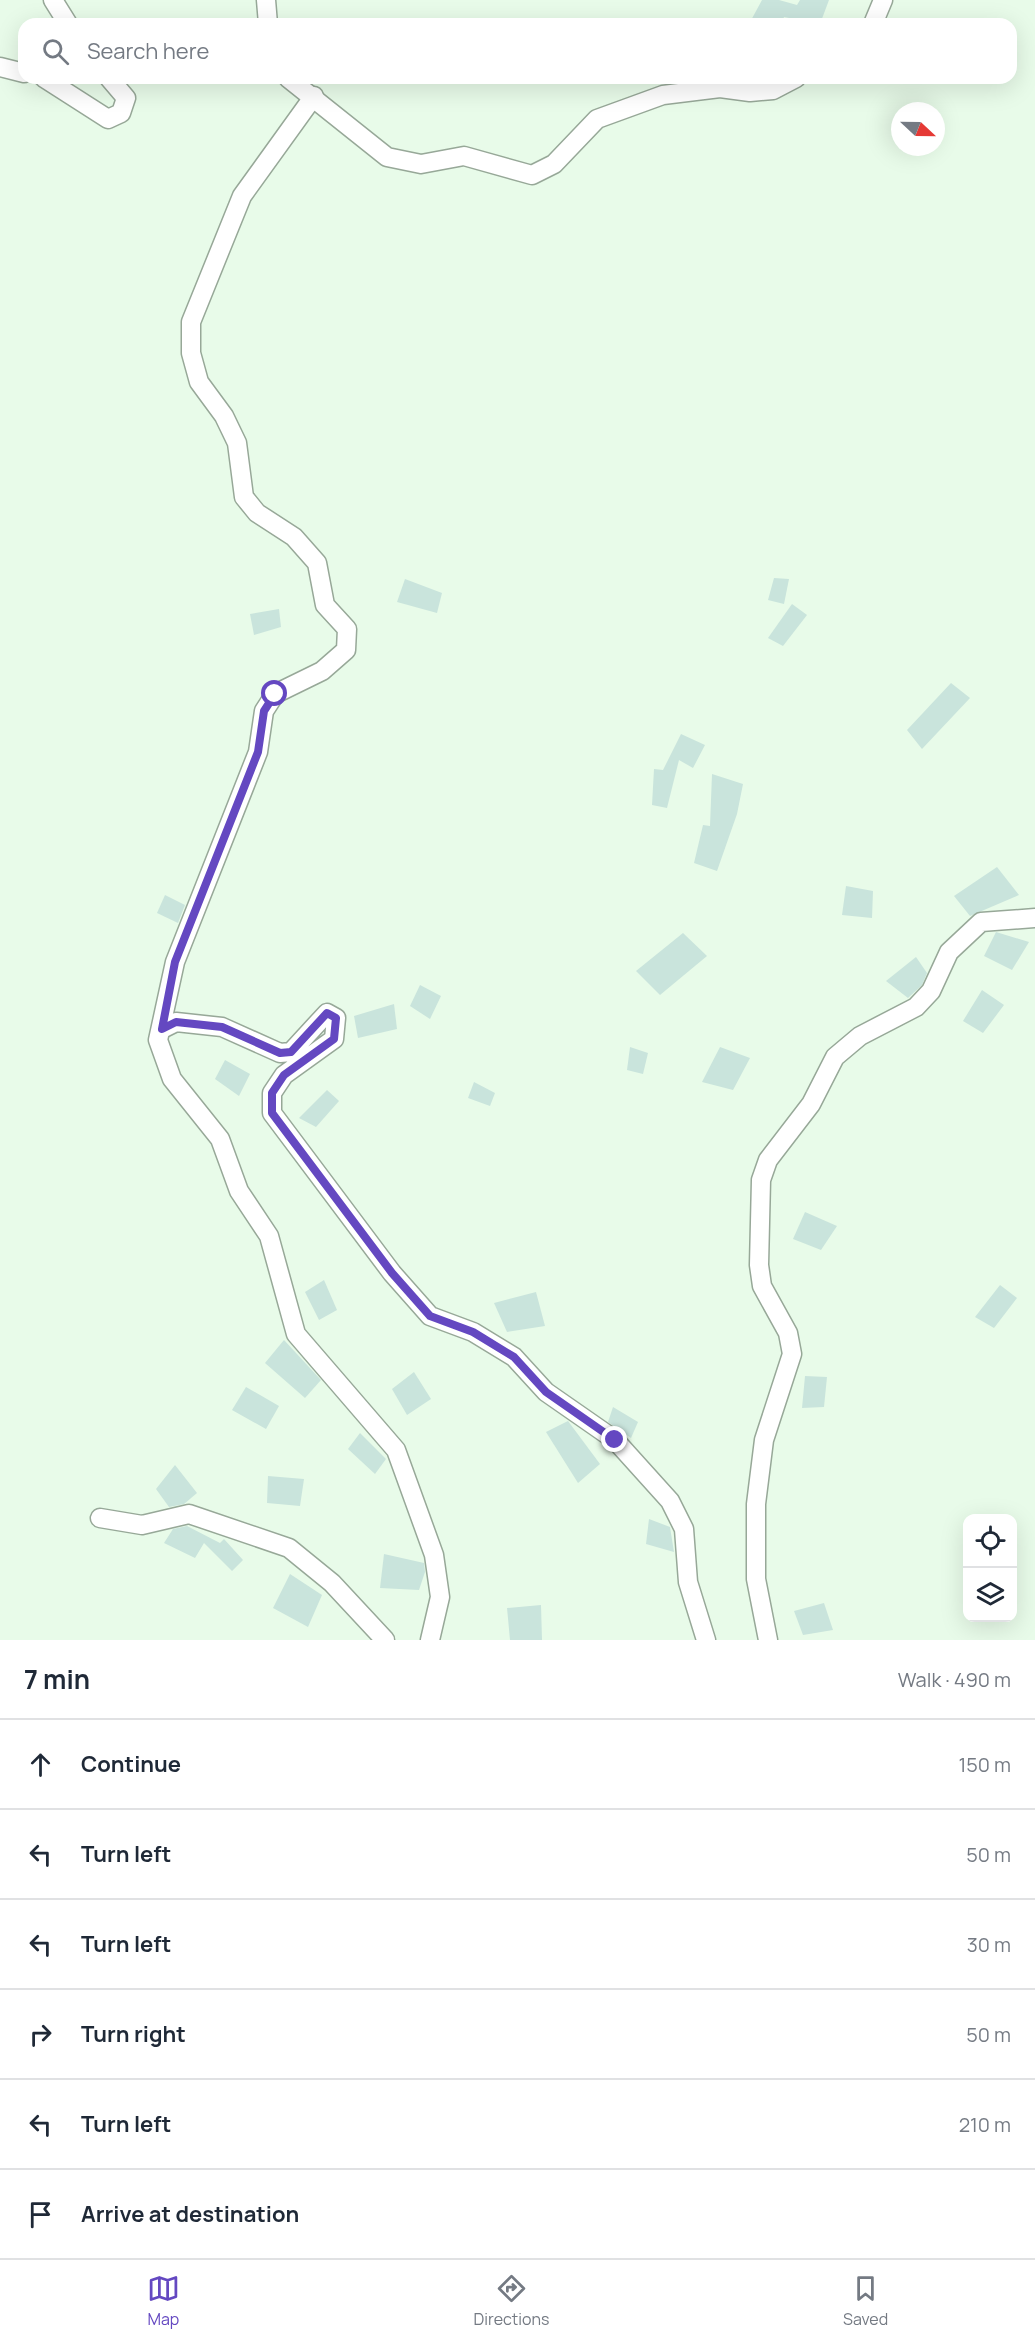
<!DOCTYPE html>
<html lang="en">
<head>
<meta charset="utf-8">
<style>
	body { margin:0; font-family:Manrope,sans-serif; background:#f6f6f7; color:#1f2937 }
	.controls { position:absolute; right:18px; bottom:18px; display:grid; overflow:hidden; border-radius:12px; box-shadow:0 6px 24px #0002 }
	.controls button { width:54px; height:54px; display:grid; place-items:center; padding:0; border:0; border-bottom:2px solid #e0e1e3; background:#fff; color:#1f2937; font:30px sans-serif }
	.compass { position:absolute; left:891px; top:102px; width:54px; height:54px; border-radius:50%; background:#fff; box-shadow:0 6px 24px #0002; rotate:112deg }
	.stop { position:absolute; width:18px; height:18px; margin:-14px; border:4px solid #6448c1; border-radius:50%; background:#fff }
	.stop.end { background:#6448c1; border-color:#fff; box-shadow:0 2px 6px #0008 }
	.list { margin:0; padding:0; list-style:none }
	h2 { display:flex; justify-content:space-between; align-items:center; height:78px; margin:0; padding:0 24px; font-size:26px }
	h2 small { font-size:20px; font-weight:400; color:#747a83 }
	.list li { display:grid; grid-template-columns:39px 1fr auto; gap:18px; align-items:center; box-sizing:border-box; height:90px; padding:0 24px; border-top:2px solid #e0e1e3 }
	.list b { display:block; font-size:22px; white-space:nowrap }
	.list em { font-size:20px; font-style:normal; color:#747a83 }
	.icon { flex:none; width:33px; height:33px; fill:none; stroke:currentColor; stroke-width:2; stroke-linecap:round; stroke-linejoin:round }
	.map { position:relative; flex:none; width:1035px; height:1640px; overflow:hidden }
	.search { position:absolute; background:#fff; box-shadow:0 6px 24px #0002; left:18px; right:18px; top:18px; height:66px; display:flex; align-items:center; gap:15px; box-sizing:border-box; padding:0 21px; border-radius:18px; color:#747a83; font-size:22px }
	.sheet { height:618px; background:#fff }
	nav { display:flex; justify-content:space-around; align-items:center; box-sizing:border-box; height:84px; border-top:2px solid #e0e1e3; background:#fff; font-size:16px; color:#747a83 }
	nav a { display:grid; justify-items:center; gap:3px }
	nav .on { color:#6448c1 }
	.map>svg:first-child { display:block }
	.building { fill:#c9e4dc }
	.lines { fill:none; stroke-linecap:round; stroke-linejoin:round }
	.minor-casing { stroke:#97a898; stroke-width:21 }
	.minor { stroke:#fff; stroke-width:18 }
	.route { stroke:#6448c1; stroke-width:8 }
</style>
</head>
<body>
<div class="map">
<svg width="1035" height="1640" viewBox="0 0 1035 1640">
	<rect width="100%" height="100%" fill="#e8fbe9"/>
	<g class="building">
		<polygon points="762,0 779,0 797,5 800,0 829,0 820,24 784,17 781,24 749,24"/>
		<polygon points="774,578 789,579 784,604 768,600"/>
		<polygon points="405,579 442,593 437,613 397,602"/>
		<polygon points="792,604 807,615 783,646 768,638"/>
		<polygon points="279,609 281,627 254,635 250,614"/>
		<polygon points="951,683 970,698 922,749 907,730"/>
		<polygon points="681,734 705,745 693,768 679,760 667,808 652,805 654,769 663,770"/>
		<polygon points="712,774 743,784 737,814 717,871 694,863 703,825 710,826"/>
		<polygon points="997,867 1019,895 970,916 954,896"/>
		<polygon points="846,886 873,891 872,918 842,915"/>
		<polygon points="165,895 185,905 178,923 157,913"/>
		<polygon points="996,932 1029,942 1012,970 984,956"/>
		<polygon points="683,933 707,956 660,995 636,971"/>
		<polygon points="916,957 927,973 922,985 908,998 886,981"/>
		<polygon points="420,985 441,996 430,1019 410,1006"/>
		<polygon points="982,990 1004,1005 983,1033 963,1021"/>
		<polygon points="394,1004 397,1029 358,1038 354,1016"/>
		<polygon points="630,1047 648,1053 643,1074 627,1070"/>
		<polygon points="720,1047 750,1058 733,1090 702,1082"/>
		<polygon points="225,1060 250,1074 239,1096 215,1079"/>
		<polygon points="474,1082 495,1093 490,1106 468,1098"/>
		<polygon points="327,1090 339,1101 316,1127 299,1118"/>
		<polygon points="805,1212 837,1226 821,1250 793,1239"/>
		<polygon points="324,1280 337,1310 319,1320 305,1292"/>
		<polygon points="1000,1285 1017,1298 994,1328 975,1317"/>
		<polygon points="536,1292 545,1326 507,1332 494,1303"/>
		<polygon points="284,1340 321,1380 305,1398 265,1363"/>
		<polygon points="414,1372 431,1399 407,1415 392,1389"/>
		<polygon points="805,1376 827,1377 824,1407 802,1408"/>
		<polygon points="246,1387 279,1406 266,1429 232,1410"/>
		<polygon points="613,1407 638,1422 631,1438 608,1422"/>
		<polygon points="568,1421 600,1464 578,1483 546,1432"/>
		<polygon points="360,1433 386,1459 375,1474 348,1449"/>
		<polygon points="175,1465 197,1493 184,1504 169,1507 156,1489"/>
		<polygon points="268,1476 304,1479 300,1506 267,1503"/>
		<polygon points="649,1519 670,1527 674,1552 646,1544"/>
		<polygon points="187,1526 220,1543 224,1539 243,1560 232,1571 204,1543 195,1558 164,1543 173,1529"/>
		<polygon points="384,1554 424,1563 425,1572 419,1590 380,1588"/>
		<polygon points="290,1574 322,1595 308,1627 273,1608"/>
		<polygon points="824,1603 833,1630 803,1635 794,1611"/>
		<polygon points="541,1605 542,1640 510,1640 507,1608"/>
	</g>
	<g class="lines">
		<defs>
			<g id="minor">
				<polyline points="53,0 68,24"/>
				<polyline points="266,0 268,24"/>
				<polyline points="873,24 883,0"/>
				<polyline points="0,67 24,73"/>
				<polyline points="44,78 108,119 121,113 126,98 109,78"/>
				<polyline points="288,78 387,157 421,164 464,156 532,175 554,164 597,119 663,95 720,88 750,92 773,90 796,78"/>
				<polyline points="314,96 242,196 191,322 191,353 199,382 224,416 237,443 244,497 257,513 294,537 317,563 325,605 347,629 346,650 322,671 275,694 264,711 258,752 175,962 158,1040 172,1079 220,1139 239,1191 269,1236 296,1334 396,1450 434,1555 440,1597 430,1640"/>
				<polyline points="162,1029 176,1022 222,1027 280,1053 291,1052 327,1013 336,1018 334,1039 284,1075 272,1093 272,1113 392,1273 430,1316 473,1332 514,1357 546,1392 615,1440 670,1501 684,1529 688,1582 706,1640"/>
				<polyline points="100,1518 142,1525 189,1514 289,1548 332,1583 385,1640"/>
				<polyline points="768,1640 756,1579 756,1504 764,1440 792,1354 788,1333 762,1286 759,1265 761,1180 768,1160 811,1104 835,1057 860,1036 916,1007 931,991 949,952 981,922 1035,918"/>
			</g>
		</defs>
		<use href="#minor" class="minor-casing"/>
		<use href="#minor" class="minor"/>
	</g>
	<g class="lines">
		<polyline class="route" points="275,694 264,711 258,752 175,962 162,1029 176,1022 222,1027 280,1053 291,1052 327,1013 336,1018 334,1039 284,1075 272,1093 272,1113 392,1273 430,1316 473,1332 514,1357 546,1392 615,1440"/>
	</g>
</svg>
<div class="controls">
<button><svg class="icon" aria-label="locate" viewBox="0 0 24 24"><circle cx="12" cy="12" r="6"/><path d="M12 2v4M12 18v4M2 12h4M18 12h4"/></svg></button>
<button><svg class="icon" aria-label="layers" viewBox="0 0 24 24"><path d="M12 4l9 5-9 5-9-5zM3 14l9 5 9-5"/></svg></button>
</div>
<svg class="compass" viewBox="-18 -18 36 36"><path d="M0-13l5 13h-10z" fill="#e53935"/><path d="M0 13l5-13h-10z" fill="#747a83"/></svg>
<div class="stop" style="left:275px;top:694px"></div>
<div class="stop end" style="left:615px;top:1440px"></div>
<div class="search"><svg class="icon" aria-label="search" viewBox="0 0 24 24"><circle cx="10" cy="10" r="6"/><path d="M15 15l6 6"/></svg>Search here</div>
</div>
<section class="sheet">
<h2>7 min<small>Walk · 490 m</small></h2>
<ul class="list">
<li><svg class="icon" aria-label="ahead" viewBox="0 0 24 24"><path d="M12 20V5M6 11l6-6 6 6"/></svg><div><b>Continue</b></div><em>150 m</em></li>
<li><svg class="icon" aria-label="left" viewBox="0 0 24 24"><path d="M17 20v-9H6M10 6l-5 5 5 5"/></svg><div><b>Turn left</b></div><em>50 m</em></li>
<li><svg class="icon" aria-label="left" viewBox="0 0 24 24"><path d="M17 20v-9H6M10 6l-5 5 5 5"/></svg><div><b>Turn left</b></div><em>30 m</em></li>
<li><svg class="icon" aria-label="right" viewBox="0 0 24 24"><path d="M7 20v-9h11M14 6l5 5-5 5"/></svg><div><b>Turn right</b></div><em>50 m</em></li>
<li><svg class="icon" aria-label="left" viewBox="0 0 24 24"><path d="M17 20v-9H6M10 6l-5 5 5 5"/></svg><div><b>Turn left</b></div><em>210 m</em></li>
<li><svg class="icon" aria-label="arrive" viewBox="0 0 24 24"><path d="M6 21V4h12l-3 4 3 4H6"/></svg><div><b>Arrive at destination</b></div></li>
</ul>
</section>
<nav>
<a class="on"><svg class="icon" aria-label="map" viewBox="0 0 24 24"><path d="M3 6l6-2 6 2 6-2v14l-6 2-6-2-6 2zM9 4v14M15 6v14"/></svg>Map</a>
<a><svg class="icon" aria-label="directions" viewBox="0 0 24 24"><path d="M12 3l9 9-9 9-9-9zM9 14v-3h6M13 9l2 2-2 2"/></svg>Directions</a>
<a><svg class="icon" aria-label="saved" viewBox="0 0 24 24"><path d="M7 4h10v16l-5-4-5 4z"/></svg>Saved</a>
</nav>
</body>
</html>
